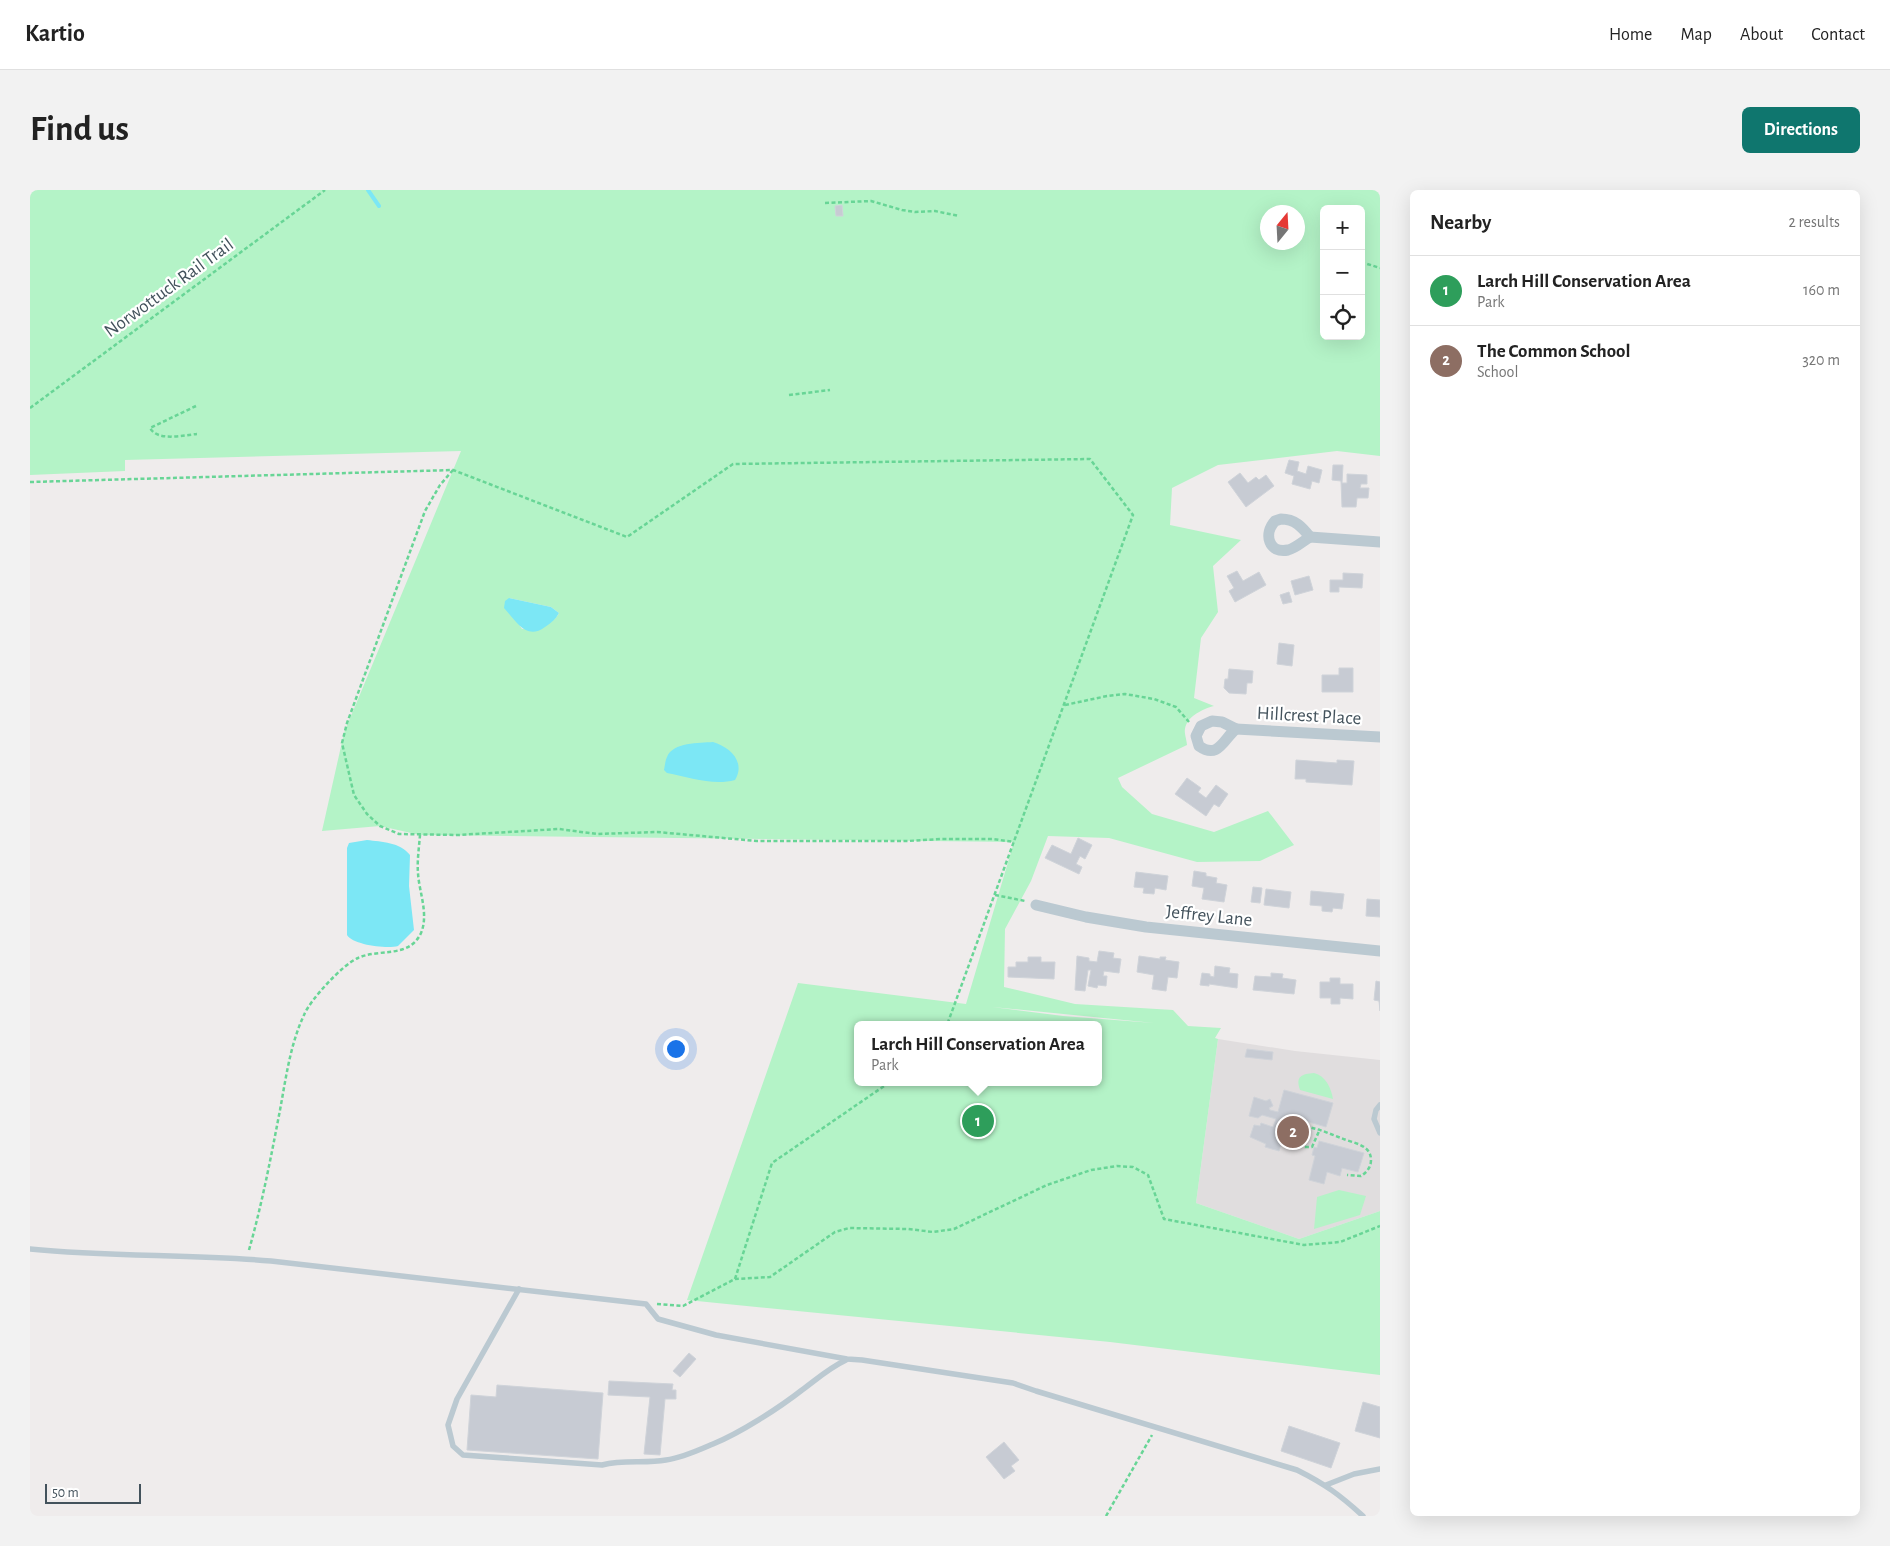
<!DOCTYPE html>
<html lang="en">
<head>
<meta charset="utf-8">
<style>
	body { margin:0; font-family:"Alegreya Sans",sans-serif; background:#f2f2f2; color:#222 }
	.controls { position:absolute; right:15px; top:15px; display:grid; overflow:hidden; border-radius:8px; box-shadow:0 5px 20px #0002 }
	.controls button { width:45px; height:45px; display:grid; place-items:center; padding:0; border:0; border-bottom:1px solid #e0e0e0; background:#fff; color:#222; font:25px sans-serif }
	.compass { position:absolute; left:1230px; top:15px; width:45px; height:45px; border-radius:50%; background:#fff; box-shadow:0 5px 20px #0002; rotate:18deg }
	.scale { position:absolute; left:15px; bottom:12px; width:96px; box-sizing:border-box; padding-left:5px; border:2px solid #43525c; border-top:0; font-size:14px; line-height:18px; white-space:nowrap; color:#43525c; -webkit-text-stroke:4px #fff; paint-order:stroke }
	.you { position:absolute; left:645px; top:858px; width:18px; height:18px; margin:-12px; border:4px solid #fff; border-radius:50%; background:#1a73e8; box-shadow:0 0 0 8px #1a73e833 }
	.badge { display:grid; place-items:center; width:32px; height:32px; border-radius:50%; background:#0f766e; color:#fff; font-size:16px; font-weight:700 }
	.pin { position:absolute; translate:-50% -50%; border:2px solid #fff; box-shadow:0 1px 5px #0006 }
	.popup { position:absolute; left:824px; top:831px; width:248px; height:65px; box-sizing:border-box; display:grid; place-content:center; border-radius:8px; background:#fff; filter:drop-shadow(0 1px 4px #0005); font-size:16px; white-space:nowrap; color:#767676 }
	.popup b { font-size:19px; color:#222 }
	.popup::after { content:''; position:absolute; left:50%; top:100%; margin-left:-10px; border:10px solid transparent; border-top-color:#fff }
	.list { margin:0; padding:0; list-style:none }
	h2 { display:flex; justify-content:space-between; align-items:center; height:65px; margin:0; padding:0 20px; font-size:21px }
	h2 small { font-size:16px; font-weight:400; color:#767676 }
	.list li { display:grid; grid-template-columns:32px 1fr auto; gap:15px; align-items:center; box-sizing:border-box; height:70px; padding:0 20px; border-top:1px solid #e0e0e0 }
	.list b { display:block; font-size:19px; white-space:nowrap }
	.list p { margin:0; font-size:16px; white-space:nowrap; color:#767676 }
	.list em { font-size:16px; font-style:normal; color:#767676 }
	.icon { flex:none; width:28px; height:28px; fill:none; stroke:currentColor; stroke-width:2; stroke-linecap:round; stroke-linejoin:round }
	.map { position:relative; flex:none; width:1350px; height:1326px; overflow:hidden; border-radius:8px }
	header { display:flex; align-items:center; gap:30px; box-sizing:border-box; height:70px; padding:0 25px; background:#fff; border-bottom:1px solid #e0e0e0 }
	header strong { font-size:24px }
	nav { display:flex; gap:28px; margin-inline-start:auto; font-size:18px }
	.intro { display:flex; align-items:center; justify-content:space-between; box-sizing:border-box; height:120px; padding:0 30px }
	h1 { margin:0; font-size:35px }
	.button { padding:12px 22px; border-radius:8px; background:#0f766e; color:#fff; font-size:18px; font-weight:700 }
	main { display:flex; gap:30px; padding:0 30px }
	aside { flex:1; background:#fff; border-radius:8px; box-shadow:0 5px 20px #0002 }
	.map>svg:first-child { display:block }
	.education { fill:#e0ddde }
	.green { fill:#b4f3c7; fill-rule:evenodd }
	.water { fill:#7ce7f5 }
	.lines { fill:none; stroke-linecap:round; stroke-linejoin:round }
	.stream { stroke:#7ce7f5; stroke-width:4 }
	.building { fill:#c7cbd3; stroke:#cfd3d9 }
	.path { stroke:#68d596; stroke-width:2.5; stroke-dasharray:4 2.5; stroke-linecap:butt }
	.service { stroke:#bbc9d1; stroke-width:5.5 }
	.minor { stroke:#bbc9d1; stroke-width:11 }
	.labels { text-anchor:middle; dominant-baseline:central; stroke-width:4.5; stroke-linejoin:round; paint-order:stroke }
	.street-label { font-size:19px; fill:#43525c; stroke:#fff }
</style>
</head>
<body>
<header>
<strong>Kartio</strong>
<nav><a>Home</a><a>Map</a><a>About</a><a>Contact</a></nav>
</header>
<div class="intro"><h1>Find us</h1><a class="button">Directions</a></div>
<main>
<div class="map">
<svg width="1350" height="1326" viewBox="0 0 1350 1326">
	<rect width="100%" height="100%" fill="#efecec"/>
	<polygon class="education" points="1188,849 1265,861 1350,870 1350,1021 1269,1049 1166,1013"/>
	<g class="green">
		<path d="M 0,0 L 1350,0 L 1350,266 L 1307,261 L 1188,275 L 1142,298 L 1140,335 L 1211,350 L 1183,376 L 1188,422 L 1171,448 L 1164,508 L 1184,516 C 1173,519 1157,526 1155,539 C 1154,543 1157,551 1157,555 L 1088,588 L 1092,597 L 1122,624 L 1184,642 L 1238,621 L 1264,655 L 1230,671 L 1167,672 L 1079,648 L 1018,646 L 1001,691 L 975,739 L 974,797 L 1045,814 L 1143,820 L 1158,836 L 1191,838 L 1185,848 L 1188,849 L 1166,1013 L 1269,1049 L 1350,1021 L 1350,1185 L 1080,1152 L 657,1110 L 768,793 L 936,814 L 984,652 L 390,645 L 350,636 L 292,641 L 314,543 L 431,261 L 95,270 L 95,281 L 0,285 ZM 1294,19 L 1331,19 L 1331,146 L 1294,146 ZM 1238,22 L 1268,22 L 1268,52 L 1238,52 ZM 479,408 L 521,417 L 529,423 C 523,436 505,436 492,439 L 487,431 ZM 962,817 L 1124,833 L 1033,826 ZM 828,835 L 1068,835 L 1068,892 L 828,892 Z"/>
		<path d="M 1284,883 C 1296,886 1301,898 1303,909 L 1270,900 C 1265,886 1272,884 1284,883 Z"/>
		<polygon points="1309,1000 1336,1006 1330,1025 1284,1039 1287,1007"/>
	</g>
	<g class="water">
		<path d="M 479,408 L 521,417 L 529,423 C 526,429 521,433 515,437 C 496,451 486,431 474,418 L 475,411 Z"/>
		<path d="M 683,552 C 700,557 716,572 705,590 C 683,596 659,587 637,583 L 634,580 C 635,576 635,571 637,567 C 643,552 669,553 683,552 Z"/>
		<path d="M 337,650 C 352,652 370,652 380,665 L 379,696 L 384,740 L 368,756 C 357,759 323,755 317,745 L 317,658 L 319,653 Z"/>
	</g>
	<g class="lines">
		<polyline class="stream" points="338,0 349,16"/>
	</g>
	<g class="building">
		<polygon points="812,15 813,26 806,26 805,16"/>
		<polygon points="1259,270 1269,272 1267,281 1276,284 1278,276 1292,280 1289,293 1282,291 1280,299 1262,294 1264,286 1255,283"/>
		<polygon points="1303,275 1313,275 1312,293 1317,293 1317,284 1337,285 1337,294 1331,294 1330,298 1339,298 1338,308 1327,308 1326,317 1312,317 1311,291 1302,290"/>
		<polygon points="1210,283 1218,293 1226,287 1229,290 1236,285 1244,296 1216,317 1198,292"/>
		<polygon points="1207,381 1213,391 1229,382 1236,395 1205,412 1199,401 1204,398 1197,386"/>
		<polygon points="1313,383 1333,384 1332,398 1309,397 1309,402 1300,402 1300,390 1313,390"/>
		<polygon points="1279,386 1283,400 1265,405 1261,391"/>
		<polygon points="1259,402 1262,412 1253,414 1250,405"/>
		<polygon points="1249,453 1264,455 1262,476 1247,474"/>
		<polygon points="1309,478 1323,478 1323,502 1292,502 1292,485 1309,485"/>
		<polygon points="1199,479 1223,481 1222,493 1217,493 1216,504 1199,503 1194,498 1195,489 1198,489"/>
		<polygon points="1266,570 1307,573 1307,570 1324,571 1322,595 1276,592 1276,589 1265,589"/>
		<polygon points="1157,588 1171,598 1168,602 1176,608 1186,595 1198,604 1189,617 1184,614 1176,626 1145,604"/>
		<polygon points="1048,648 1062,655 1055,669 1050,666 1046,674 1052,677 1049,684 1015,668 1022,655 1041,664"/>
		<polygon points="1164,681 1176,683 1176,686 1187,688 1186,693 1197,695 1194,712 1172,709 1174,698 1162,696"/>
		<polygon points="1106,682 1138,686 1136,700 1125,698 1124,704 1113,703 1114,698 1104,697"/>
		<polygon points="1223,697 1232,698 1230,713 1221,712"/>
		<polygon points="1236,699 1261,702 1259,718 1234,715"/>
		<polygon points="1281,701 1314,704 1312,719 1303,718 1302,722 1292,721 1292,716 1280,715"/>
		<polygon points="1337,709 1350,710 1350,727 1336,726"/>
		<polygon points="1069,761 1084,763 1083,768 1091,769 1089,783 1074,781 1073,786 1077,786 1076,796 1068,795 1067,798 1058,796 1061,780 1058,780 1055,801 1045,800 1047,766 1059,768 1059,771 1067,772"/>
		<polygon points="1109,766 1130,769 1130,767 1136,767 1135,770 1149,772 1147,788 1138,787 1136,801 1122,799 1124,785 1107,782"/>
		<polygon points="998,767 1011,767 1011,772 1025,772 1024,789 978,787 978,777 986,777 986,772 998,772"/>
		<polygon points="1185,776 1200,778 1199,783 1208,784 1207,798 1179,794 1179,796 1170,795 1172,783 1180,784 1180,786 1184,787"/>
		<polygon points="1241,783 1253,784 1252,788 1266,790 1264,804 1223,800 1225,786 1241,787"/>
		<polygon points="1300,788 1310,788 1310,794 1323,794 1323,809 1310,808 1310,814 1301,814 1301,808 1290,808 1290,792 1300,792"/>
		<polygon points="1346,791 1350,792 1350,821 1349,811 1344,810"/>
		<polygon points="1217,859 1243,862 1242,870 1215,867"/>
		<polygon points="1254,900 1303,913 1296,937 1265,928 1264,930 1259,929 1249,961 1235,957 1236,954 1220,947 1224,935 1230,936 1231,933 1243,937 1246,929 1232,925 1228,928 1219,926 1224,907 1236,911 1240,909 1243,916 1239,918 1240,920 1248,922"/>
		<polygon points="1289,951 1334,963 1328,982 1312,978 1310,986 1297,982 1294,994 1279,990 1285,966 1282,965 1284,957 1287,958"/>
		<polygon points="659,1163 666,1169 650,1187 643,1181"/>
		<polygon points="579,1191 643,1194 642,1200 646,1200 646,1209 635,1209 630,1265 614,1264 620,1207 578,1205"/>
		<polygon points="467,1195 573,1203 568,1269 437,1260 441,1205 466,1207"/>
		<polygon points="1333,1212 1350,1217 1350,1248 1325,1241"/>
		<polygon points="1259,1236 1310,1253 1301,1278 1251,1261"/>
		<polygon points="974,1252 989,1270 981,1276 985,1281 974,1289 956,1267"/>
	</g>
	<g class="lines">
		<g class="path">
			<polyline points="795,13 841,11 872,20 885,22 905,21 929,26"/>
			<polyline points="1331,72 1350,78"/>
			<polyline points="759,205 800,200"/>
			<path d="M 166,216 L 120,238 C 128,252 154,245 167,244"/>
			<polyline points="0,218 295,0"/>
			<polyline points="423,280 410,295 395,321 317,533 312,553 324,605 337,624 350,636 369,644 428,645 529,639 567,644 627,642 727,651 878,651 910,649 963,649 984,652"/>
			<polyline points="0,292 423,280 597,347 703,274 1060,269 1103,325 917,835"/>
			<polyline points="1035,515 1077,506 1095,504 1124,509 1146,517 1159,532"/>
			<polyline points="965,705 995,711"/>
			<polyline points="1272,936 1268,954 1275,957 1282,957 1290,939"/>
			<path d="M 1262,937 C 1267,937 1272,936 1277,937 C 1290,939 1300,944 1311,948 C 1322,953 1341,954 1341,970 C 1341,977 1337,982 1331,986 L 1317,985"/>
			<path d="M 219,1060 C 232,1014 241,967 250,920 C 256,888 260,855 274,825 C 280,810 313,774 328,768 C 349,758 379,769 391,743 C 399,724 389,702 388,683 C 387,671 389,658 390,645"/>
			<polyline points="705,1089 742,973 860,892"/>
			<polyline points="627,1114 653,1116 705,1089 740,1087 805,1042 819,1038 878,1039 903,1042 924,1039 1017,995 1061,980 1087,976 1103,977 1118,985 1134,1029 1274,1055 1310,1052 1350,1036"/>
			<polyline points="1076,1326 1122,1245"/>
		</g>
		<g class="service">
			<polyline points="1350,915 1346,920 1344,929 1350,943"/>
			<path d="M 0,1059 C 80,1067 161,1064 241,1071 L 616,1114 L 628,1129 L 686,1145 L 817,1169 L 832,1170 L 983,1193 L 1006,1201 L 1267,1280 C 1295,1294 1310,1305 1333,1326"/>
			<path d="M 489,1099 L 427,1209 L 418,1235 L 423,1256 L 433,1265 L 572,1275 C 595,1269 614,1274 636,1270 C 652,1268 669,1260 683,1254 C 710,1243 749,1218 772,1200 C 787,1189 799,1178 816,1170"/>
			<polyline points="1296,1295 1324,1284 1350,1279"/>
		</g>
		<g class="minor">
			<path d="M 1251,329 C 1265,329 1272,337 1280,347 C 1273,351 1266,358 1258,360 C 1239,364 1233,344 1245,331 Z"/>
			<polyline points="1280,347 1350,352"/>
			<path d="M 1182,531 L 1192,532 L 1206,539 C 1194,548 1189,570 1169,556 L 1166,546 L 1171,536 Z"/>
			<polyline points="1206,539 1350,547"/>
			<polyline points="1006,715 1056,727 1116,737 1350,761"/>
		</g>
	</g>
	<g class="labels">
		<g class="street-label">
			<text transform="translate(139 98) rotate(-36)">Norwottuck Rail Trail</text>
			<text transform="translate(1279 526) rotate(3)">Hillcrest Place</text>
			<text transform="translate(1179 726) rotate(6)">Jeffrey Lane</text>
		</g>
	</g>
</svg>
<div class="controls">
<button>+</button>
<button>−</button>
<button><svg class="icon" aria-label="locate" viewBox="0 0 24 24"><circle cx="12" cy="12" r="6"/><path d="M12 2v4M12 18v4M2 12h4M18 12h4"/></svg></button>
</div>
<svg class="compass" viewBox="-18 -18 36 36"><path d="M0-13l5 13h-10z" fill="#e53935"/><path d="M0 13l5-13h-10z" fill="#767676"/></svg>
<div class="scale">50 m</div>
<div class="you"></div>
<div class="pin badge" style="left:948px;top:931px;background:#2e9e5b">1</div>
<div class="popup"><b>Larch Hill Conservation Area</b>Park</div>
<div class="pin badge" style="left:1263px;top:942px;background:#8d6e63">2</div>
</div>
<aside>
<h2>Nearby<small>2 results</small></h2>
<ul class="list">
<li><span class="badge" style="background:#2e9e5b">1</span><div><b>Larch Hill Conservation Area</b><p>Park</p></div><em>160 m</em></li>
<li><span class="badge" style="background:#8d6e63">2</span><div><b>The Common School</b><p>School</p></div><em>320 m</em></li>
</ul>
</aside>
</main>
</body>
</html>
